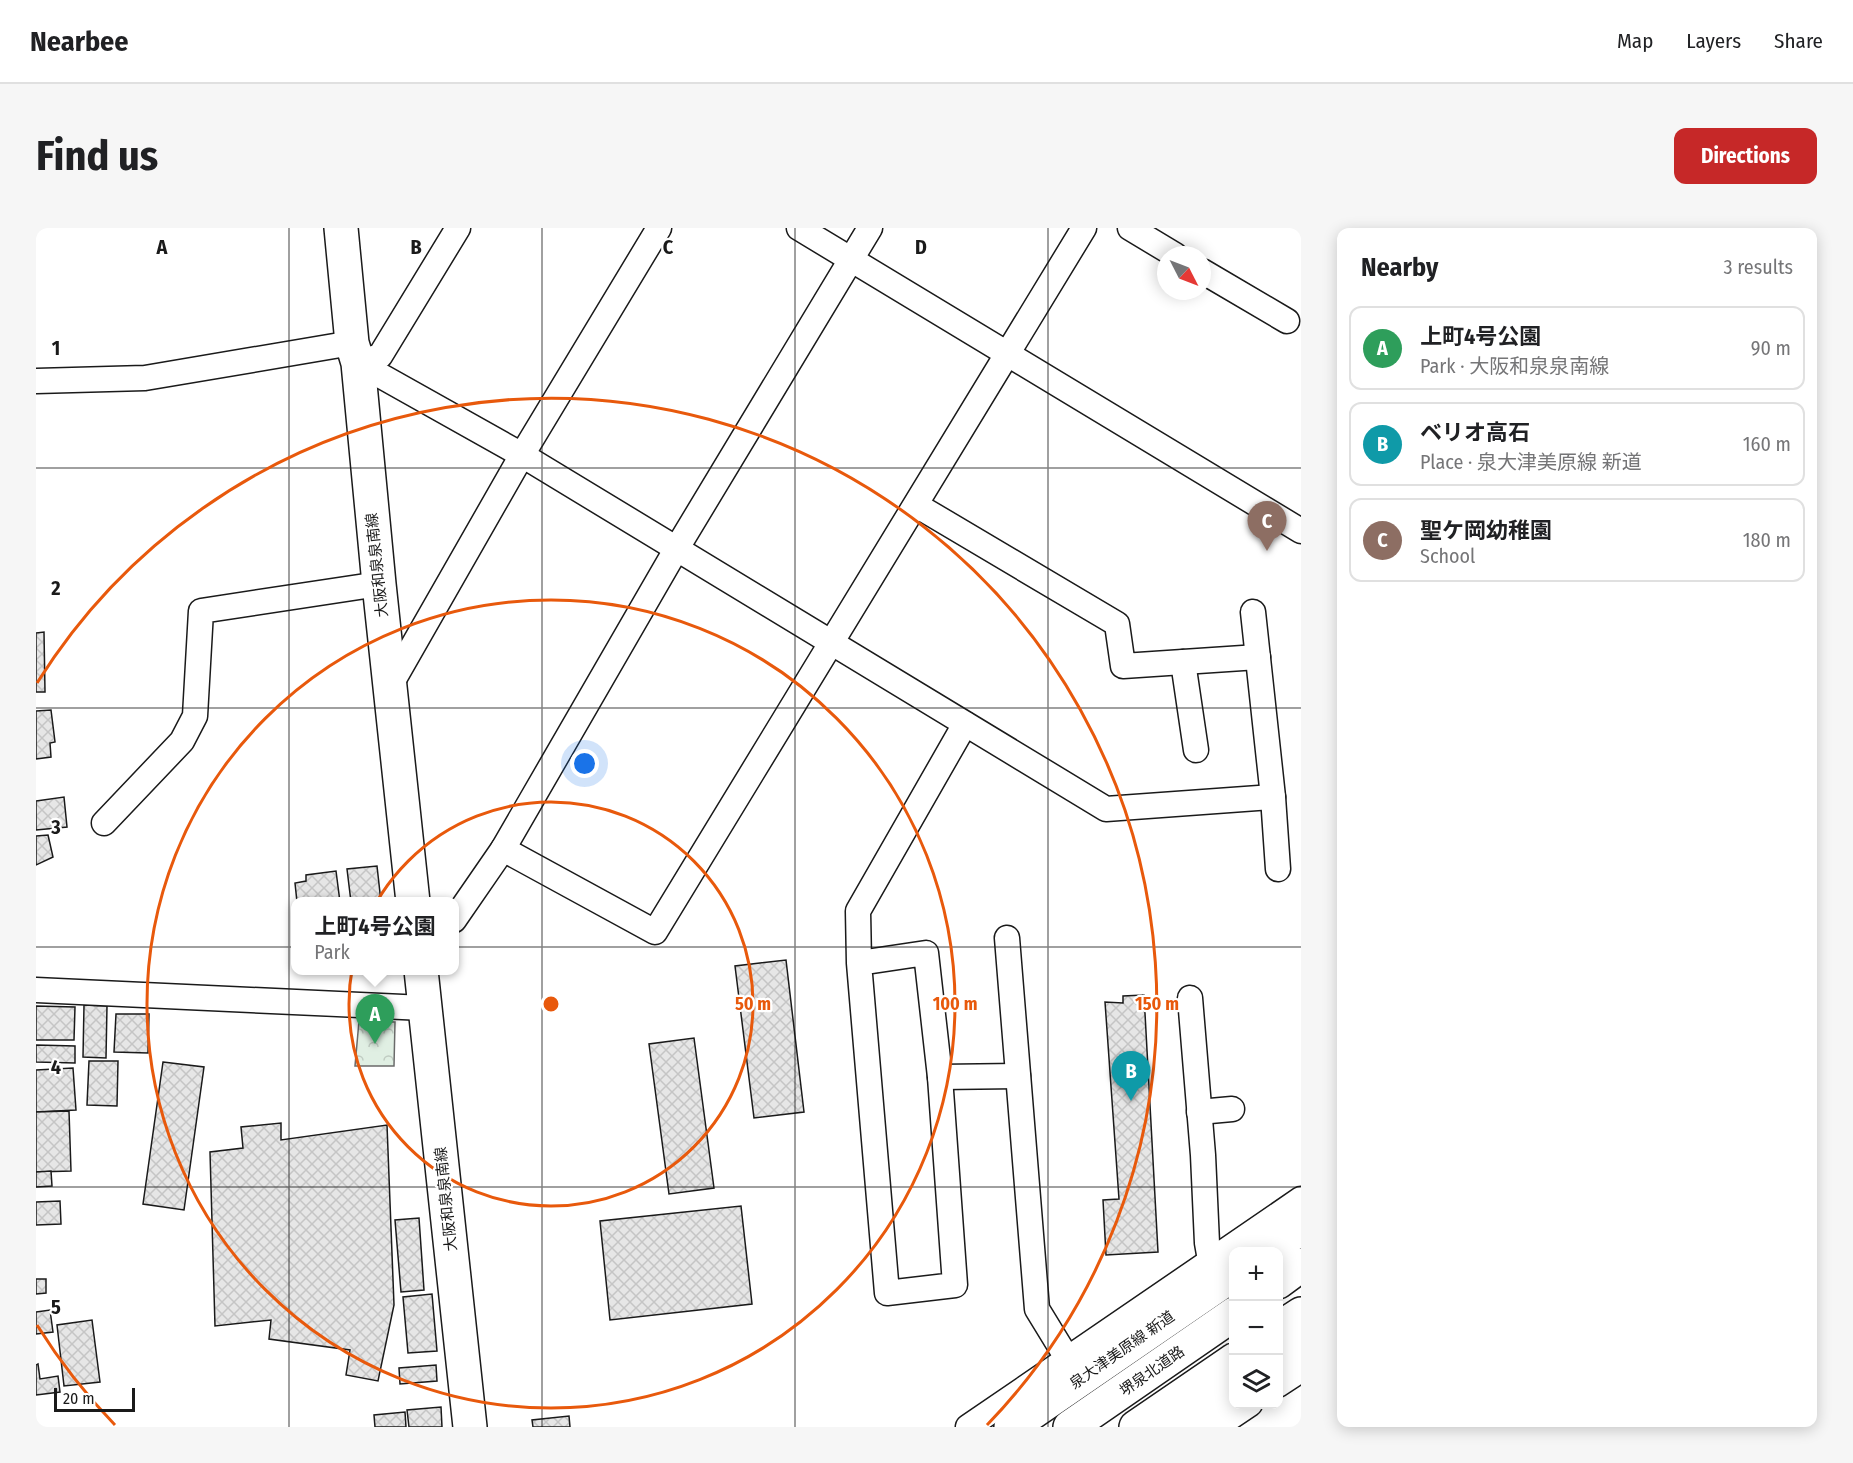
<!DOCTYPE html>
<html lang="en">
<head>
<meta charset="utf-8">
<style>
	body { margin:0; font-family:"Fira Sans Condensed","Noto Sans JP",sans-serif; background:#f6f6f6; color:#202124 }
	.controls { position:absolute; right:18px; bottom:18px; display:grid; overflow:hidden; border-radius:12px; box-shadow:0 3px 15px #0003 }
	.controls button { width:54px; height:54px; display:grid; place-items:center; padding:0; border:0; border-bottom:2px solid #e0e0e0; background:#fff; color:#202124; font:30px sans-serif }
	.compass { position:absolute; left:1121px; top:18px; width:54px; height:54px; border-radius:50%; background:#fff; box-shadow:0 3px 15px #0003; rotate:132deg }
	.scale { position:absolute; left:18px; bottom:15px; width:81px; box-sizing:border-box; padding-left:6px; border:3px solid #1a1a1a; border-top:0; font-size:16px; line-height:21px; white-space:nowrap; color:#1a1a1a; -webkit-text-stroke:4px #fff; paint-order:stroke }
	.you { position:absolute; left:549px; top:536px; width:21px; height:21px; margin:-15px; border:4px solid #fff; border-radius:50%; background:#1a73e8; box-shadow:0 0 0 9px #1a73e833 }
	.badge { display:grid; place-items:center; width:39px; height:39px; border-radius:50%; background:#c62828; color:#fff; font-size:20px; font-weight:700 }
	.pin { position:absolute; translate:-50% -50px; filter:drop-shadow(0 2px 3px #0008) }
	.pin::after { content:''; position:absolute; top:32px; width:21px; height:18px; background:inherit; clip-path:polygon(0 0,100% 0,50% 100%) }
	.popup { position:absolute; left:255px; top:669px; width:168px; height:78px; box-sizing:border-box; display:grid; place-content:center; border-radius:12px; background:#fff; filter:drop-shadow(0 2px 4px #0005); font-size:20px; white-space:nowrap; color:#757577 }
	.popup b { font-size:22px; color:#202124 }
	.popup::after { content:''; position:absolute; left:50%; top:100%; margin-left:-12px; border:12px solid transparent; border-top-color:#fff }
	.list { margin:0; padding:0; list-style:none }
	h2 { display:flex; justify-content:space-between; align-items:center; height:78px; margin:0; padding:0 24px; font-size:26px }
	h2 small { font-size:20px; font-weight:400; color:#757577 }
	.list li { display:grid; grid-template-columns:39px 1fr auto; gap:18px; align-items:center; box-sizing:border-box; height:84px; margin:0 12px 12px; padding:0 12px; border:2px solid #e0e0e0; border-radius:12px }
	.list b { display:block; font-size:22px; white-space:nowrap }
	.list p { margin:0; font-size:20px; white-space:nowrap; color:#757577 }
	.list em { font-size:20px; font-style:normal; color:#757577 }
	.icon { flex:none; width:33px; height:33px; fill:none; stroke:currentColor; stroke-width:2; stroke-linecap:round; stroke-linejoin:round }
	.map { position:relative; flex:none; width:1265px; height:1199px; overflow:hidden; border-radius:12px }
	header { display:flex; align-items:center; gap:36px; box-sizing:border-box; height:84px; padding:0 30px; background:#fff; border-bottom:2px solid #e0e0e0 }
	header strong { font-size:28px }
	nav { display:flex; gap:33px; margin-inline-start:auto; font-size:21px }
	.intro { display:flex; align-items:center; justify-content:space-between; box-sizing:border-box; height:144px; padding:0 36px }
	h1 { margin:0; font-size:42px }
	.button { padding:15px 27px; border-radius:12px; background:#c62828; color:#fff; font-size:21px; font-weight:700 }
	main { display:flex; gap:36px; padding:0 36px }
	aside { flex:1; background:#fff; border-radius:12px; box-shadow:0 3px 15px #0003 }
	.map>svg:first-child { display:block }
	.park { fill:url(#park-crowns); stroke:#6a6a6a; stroke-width:1.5 }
	.building { fill:url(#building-cross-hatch); stroke:#1a1a1a; stroke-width:1.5 }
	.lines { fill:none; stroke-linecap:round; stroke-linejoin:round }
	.street-casing { stroke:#1a1a1a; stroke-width:27 }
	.primary-casing { stroke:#1a1a1a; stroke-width:36 }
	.highway-casing { stroke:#1a1a1a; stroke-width:36 }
	.street { stroke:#fff; stroke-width:24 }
	.primary { stroke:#fff; stroke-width:33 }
	.highway { stroke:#fff; stroke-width:33 }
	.grid { fill:none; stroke:#1a1a1a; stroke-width:1.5; stroke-opacity:0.55 }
	.ring { fill:none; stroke:#e8590c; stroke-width:3 }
	.labels { text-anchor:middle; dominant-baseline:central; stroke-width:4.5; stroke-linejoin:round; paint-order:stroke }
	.street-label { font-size:15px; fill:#1a1a1a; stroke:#fff }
	.grid-label { font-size:20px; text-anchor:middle; font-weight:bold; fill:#1a1a1a; stroke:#fff; stroke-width:4.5; stroke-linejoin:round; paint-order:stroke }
	.centre { fill:#e8590c; stroke:#fff; stroke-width:3 }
	.ring-label { font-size:18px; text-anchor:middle; font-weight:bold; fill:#e8590c; stroke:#fff; stroke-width:4.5; stroke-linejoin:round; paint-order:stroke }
</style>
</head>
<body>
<header>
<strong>Nearbee</strong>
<nav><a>Map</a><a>Layers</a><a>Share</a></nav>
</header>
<div class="intro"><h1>Find us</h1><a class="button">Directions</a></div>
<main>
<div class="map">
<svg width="1265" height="1199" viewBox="0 0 1265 1199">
	<defs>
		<pattern id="park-crowns" width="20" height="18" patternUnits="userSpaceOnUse" patternTransform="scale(1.5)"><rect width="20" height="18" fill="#e0efe3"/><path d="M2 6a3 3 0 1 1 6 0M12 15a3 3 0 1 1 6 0" fill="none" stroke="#c0ccc2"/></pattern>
		<pattern id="building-cross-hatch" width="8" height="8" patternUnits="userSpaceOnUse" patternTransform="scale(1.5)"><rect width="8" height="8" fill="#e6e6e6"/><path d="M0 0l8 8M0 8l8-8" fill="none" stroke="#c5c5c5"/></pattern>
	</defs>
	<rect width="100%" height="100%" fill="#fff"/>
	<polygon class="park" points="323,793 359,794 358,838 319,838"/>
	<g class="building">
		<polygon points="8,404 9,464 0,464 0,405"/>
		<polygon points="15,482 19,514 14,515 15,529 0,531 0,483"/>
		<polygon points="28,569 31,599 0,602 0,573"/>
		<polygon points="12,607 17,629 0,637 0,608"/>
		<polygon points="341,638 345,674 315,674 311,641"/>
		<polygon points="300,643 304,674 261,674 259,655 270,653 270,647"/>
		<polygon points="750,732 768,884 718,890 699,738"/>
		<polygon points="1108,767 1122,1024 1070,1027 1067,972 1083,971 1069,774 1087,775 1087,768"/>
		<polygon points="48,777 71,778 70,830 47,829"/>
		<polygon points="0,778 39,779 38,812 0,812"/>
		<polygon points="80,786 113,786 112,825 78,824"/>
		<polygon points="658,810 678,960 633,966 613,816"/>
		<polygon points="0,817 39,818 39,835 0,834"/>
		<polygon points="53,833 82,833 81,878 51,877"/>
		<polygon points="127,834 168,839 148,982 107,976"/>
		<polygon points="37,840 40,882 0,884 0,842"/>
		<polygon points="33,883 35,943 0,944 0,884"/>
		<polygon points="245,895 245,912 351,897 358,1077 342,1153 310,1147 314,1122 233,1111 235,1092 179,1098 174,924 207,920 205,899"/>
		<polygon points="15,943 16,958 0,959 0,944"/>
		<polygon points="24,973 25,996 0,997 0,974"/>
		<polygon points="705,978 716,1076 574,1092 564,993"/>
		<polygon points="383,990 388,1062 365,1064 359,992"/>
		<polygon points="0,1051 10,1051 10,1065 0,1066"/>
		<polygon points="396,1066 401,1123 372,1125 367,1069"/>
		<polygon points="14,1082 17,1104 0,1106 0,1084"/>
		<polygon points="56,1092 64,1154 28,1158 21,1097"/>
		<polygon points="2,1136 4,1151 22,1148 24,1164 0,1167 0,1137"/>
		<polygon points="400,1137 401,1153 364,1156 363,1140"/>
		<polygon points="405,1179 406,1199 373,1199 371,1182"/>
		<polygon points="369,1184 370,1199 339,1199 338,1187"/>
		<polygon points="533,1188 534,1199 497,1199 496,1192"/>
	</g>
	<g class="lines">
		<defs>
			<g id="street">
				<polyline points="763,0 1265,303"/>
				<polyline points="1094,0 1139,27"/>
				<polyline points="1166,43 1251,93"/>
				<polyline points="322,135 486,227 623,0"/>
				<polyline points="322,135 344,128 422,0"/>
				<polyline points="0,153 109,150 316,115"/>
				<polyline points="880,277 1081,396 1087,438 1222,429"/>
				<polyline points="1217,384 1237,569 1242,641"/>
				<polyline points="1147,434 1160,522"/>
				<polyline points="354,458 486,227 1070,581 1237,569"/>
				<polyline points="68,595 146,513 159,488 165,383 343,356"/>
				<polyline points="467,621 619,704 1048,0"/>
				<polyline points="418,692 467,621 641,320 834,0"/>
				<polyline points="971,710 1001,1081 1031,1130"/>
				<polyline points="823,735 890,725 904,849 919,1057 851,1065 823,735 822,683 929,496"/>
				<polyline points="0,762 388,780"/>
				<polyline points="1154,770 1167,927 1171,1015 1174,1032"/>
				<polyline points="904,849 982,848"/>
				<polyline points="1163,884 1196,881"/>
				<polyline points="1242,1157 1265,1142"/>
				<polyline points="932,1199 1265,971"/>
				<polyline points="1180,1199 1214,1176"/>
			</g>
			<g id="primary">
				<polyline points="305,0 316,115 322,135 343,356 377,674"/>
				<polyline points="385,742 434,1199"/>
				<polyline points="1230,1024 1265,1000"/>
				<polyline points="1242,1129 1265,1113"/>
				<polyline points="975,1199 1198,1046"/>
				<polyline points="1140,1199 1198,1159"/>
			</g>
			<g id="highway">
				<polyline points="1242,1054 1265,1037"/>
				<polyline points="1242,1101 1265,1086"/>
				<polyline points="1034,1199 1198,1086"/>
				<polyline points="1100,1199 1198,1132"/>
			</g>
		</defs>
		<use href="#street" class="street-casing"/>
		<use href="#primary" class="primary-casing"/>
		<use href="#highway" class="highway-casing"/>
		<use href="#street" class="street"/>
		<use href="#primary" class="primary"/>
		<use href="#highway" class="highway"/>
	</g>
	<path class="grid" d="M 253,0 L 253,1199M 506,0 L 506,1199M 759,0 L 759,1199M 1012,0 L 1012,1199M 0,240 L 1265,240M 0,480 L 1265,480M 0,719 L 1265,719M 0,959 L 1265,959"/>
	<g class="ring">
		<circle cx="515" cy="776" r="202"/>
		<circle cx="515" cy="776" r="404"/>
		<path d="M79 1197A606 606 0 0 1 1 1097M1 455A606 606 0 1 1 951 1197"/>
	</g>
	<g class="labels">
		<g class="street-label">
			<text transform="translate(341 337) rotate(-96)">大阪和泉泉南線</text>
			<text transform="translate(410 971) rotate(-96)">大阪和泉泉南線</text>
			<text transform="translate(1086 1122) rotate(-35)">泉大津美原線 新道</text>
			<text transform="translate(1116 1143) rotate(-35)">堺泉北道路</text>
		</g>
	</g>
	<g class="grid-label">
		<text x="126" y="26">A</text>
		<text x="380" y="26">B</text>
		<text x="632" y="26">C</text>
		<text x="885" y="26">D</text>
		<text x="20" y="127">1</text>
		<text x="20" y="367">2</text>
		<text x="20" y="606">3</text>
		<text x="20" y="846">4</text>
		<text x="20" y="1086">5</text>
	</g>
	<circle cx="515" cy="776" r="9" class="centre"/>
	<g class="ring-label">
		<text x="717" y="782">50 m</text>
		<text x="919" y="782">100 m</text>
		<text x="1121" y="782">150 m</text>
	</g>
</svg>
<div class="controls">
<button>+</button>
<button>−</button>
<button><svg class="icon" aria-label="layers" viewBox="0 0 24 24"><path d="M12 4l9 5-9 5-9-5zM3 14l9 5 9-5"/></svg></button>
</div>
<svg class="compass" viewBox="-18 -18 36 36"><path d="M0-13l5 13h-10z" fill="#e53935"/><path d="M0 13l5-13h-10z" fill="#757577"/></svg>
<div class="scale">20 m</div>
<div class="you"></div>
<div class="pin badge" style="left:339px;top:816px;background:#2e9e5b">A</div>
<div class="popup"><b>上町4号公園</b>Park</div>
<div class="pin badge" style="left:1095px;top:873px;background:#0f9aa8">B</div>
<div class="pin badge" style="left:1231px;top:323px;background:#8d6e63">C</div>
</div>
<aside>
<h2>Nearby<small>3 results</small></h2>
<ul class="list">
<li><span class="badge" style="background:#2e9e5b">A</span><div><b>上町4号公園</b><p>Park · 大阪和泉泉南線</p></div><em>90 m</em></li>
<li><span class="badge" style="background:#0f9aa8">B</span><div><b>ベリオ高石</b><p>Place · 泉大津美原線 新道</p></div><em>160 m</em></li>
<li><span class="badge" style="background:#8d6e63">C</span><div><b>聖ケ岡幼稚園</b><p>School</p></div><em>180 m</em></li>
</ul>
</aside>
</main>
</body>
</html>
